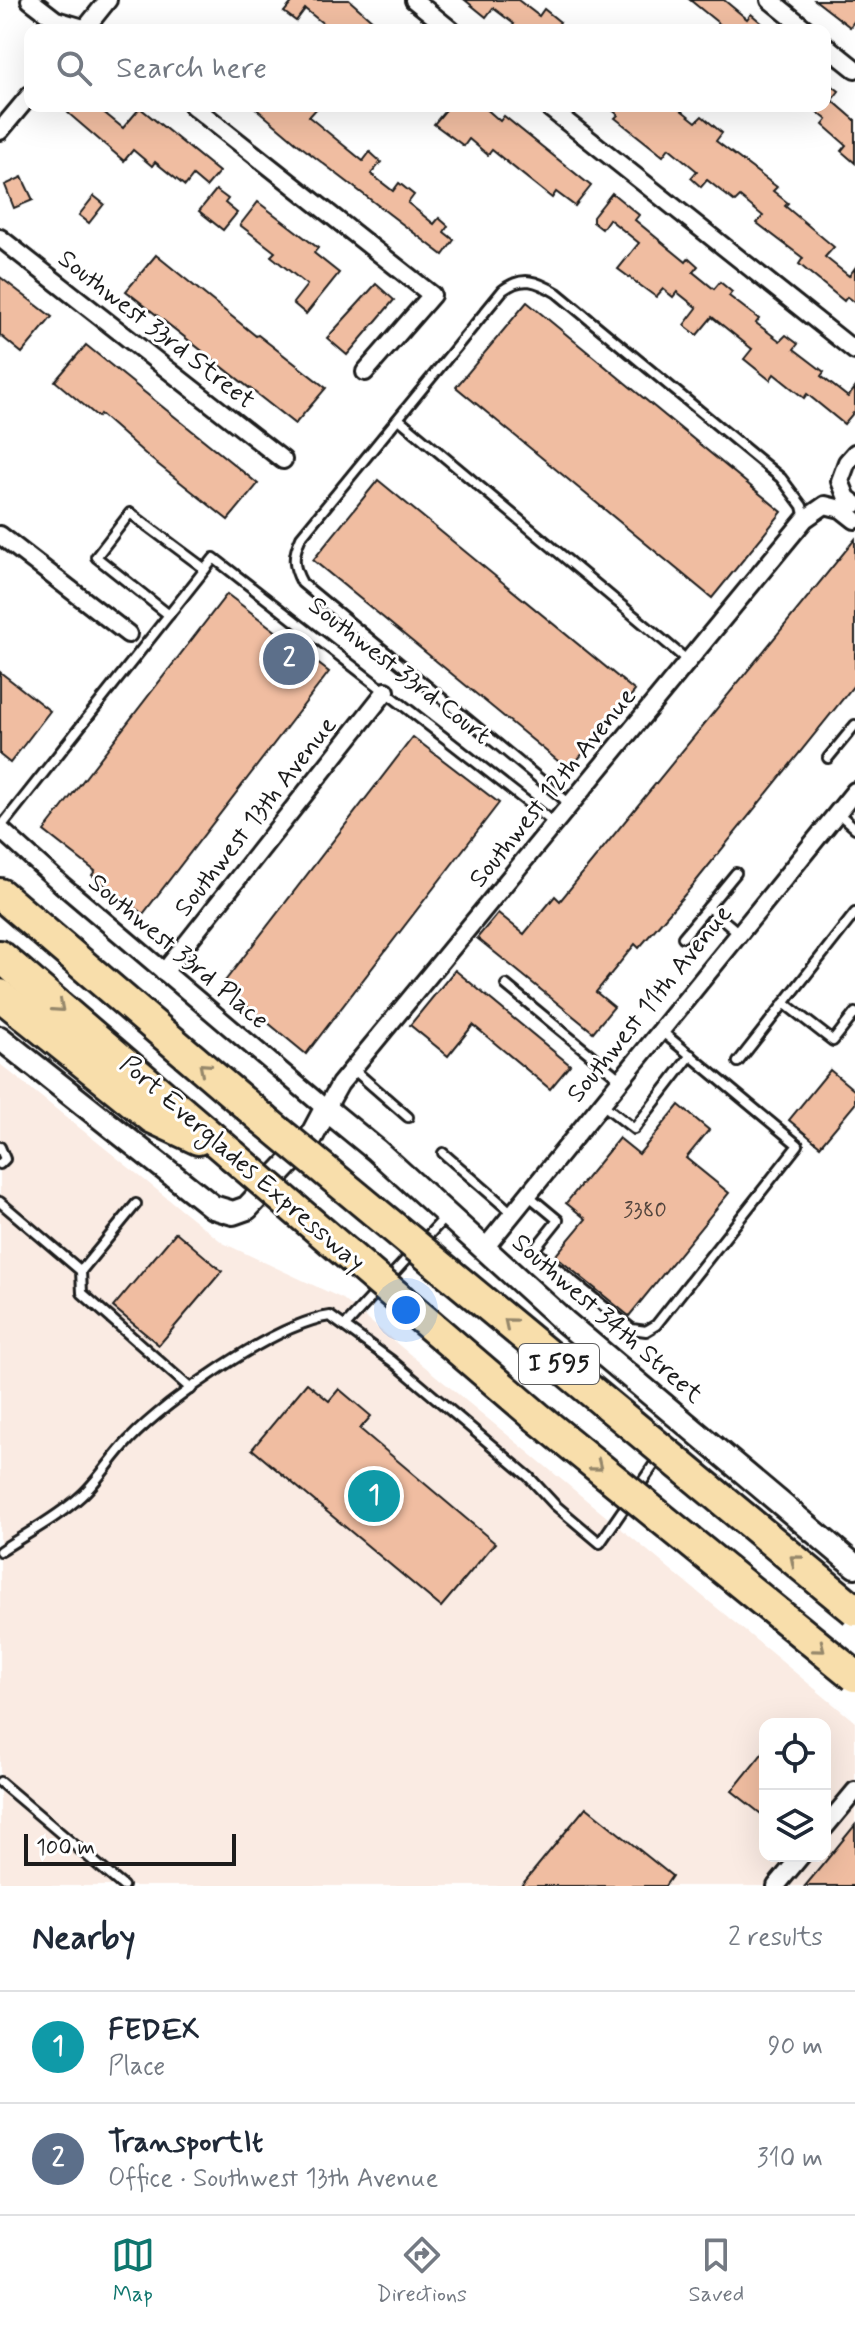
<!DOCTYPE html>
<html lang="en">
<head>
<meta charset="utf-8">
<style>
	body { margin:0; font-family:Mynerve,sans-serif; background:#f2f2f3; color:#1f2937 }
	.controls { position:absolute; right:24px; bottom:24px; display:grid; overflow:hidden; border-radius:16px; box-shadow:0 8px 32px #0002 }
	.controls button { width:72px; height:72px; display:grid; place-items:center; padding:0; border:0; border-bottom:2px solid #e0e1e3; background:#fff; color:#1f2937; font:40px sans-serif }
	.scale { position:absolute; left:24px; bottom:20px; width:212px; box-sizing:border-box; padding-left:8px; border:4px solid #1c1c1c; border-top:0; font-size:22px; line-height:28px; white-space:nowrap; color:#1c1c1c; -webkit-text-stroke:6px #fff; paint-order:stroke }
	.you { position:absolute; left:406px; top:1310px; width:28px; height:28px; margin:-20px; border:6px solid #fff; border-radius:50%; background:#1a73e8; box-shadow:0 0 0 12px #1a73e833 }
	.badge { display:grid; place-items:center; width:52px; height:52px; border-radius:50%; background:#0f766e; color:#fff; font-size:26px; font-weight:700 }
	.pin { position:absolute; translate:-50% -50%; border:4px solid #fff; box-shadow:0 2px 8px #0006 }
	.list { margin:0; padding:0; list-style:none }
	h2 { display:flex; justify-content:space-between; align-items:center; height:104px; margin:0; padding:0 32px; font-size:34px }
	h2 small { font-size:26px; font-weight:400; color:#747a83 }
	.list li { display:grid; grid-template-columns:52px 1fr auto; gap:24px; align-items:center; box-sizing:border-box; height:112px; padding:0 32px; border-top:2px solid #e0e1e3 }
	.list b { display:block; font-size:30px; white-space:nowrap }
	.list p { margin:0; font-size:26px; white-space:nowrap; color:#747a83 }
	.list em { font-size:26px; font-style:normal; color:#747a83 }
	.icon { flex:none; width:44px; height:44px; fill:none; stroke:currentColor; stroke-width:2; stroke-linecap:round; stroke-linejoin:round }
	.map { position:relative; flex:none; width:855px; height:1886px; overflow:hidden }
	.search { position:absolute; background:#fff; box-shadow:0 8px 32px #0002; left:24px; right:24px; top:24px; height:88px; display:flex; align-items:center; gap:20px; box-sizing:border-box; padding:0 28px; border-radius:16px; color:#747a83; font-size:30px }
	.sheet { height:328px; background:#fff }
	nav { display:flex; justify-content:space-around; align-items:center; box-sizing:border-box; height:112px; border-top:2px solid #e0e1e3; background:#fff; font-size:22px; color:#747a83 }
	nav a { display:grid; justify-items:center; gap:4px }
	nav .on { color:#0f766e }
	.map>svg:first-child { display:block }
	.built { fill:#faebe3; fill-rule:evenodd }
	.building { fill:#f0bda1; stroke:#1c1c1c; stroke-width:2 }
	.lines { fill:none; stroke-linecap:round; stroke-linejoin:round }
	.lane-casing { stroke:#1c1c1c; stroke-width:14 }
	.street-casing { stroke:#1c1c1c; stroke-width:22 }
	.secondary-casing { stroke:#1c1c1c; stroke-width:28 }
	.highway-casing { stroke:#1c1c1c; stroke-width:36 }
	.lane { stroke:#fff; stroke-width:8 }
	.street { stroke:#fff; stroke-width:16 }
	.secondary { stroke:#fff; stroke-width:22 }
	.highway { stroke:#f8deab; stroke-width:30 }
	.highway-bridge-casing { stroke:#1c1c1c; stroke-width:36; stroke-linecap:butt }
	.highway-bridge { stroke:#f8deab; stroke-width:30 }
	.oneway { stroke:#95876b }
	.labels { text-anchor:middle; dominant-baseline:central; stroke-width:6; stroke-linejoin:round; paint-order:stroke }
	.number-label { font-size:22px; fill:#51443d }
	.shield { fill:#fff; stroke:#606060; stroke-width:2 }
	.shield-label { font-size:24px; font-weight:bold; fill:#1c1c1c }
	.street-label { font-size:26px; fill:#1c1c1c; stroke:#fff }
</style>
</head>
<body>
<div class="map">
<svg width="855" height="1886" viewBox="0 0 855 1886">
	<rect width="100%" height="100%" fill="#fff"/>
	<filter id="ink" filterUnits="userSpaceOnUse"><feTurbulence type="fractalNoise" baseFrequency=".0125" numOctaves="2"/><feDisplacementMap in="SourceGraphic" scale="16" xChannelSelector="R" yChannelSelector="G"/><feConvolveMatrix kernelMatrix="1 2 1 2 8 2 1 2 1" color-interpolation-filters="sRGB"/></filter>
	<g filter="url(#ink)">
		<path class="built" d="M 0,1064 L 223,1243 L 343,1299 L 855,1722 L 855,1886 L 0,1886 ZM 765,1724 L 825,1724 L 825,1856 L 765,1856 Z"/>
		<g class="building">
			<polygon points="294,0 349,0 383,30 331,30 305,9 296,21 284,12"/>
			<polygon points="465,0 518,0 539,16 544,9 560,22 554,30 510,30 514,24 493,8 486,17"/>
			<polygon points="690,0 724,0 747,19 751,14 770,30 727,30"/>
			<polygon points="815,0 855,0 855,20 850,27"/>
			<polygon points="825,80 839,91 832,100 855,120 855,163 841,151 846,145 823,125 827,120 810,106 825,106"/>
			<polygon points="74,106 96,106 123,128 140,108 219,172 206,187 193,176 185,186 155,162 152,166 133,150 124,161 68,113"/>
			<polygon points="253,106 319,106 309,117 363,161 370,152 381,162 371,174 393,191 399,183 414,195 408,203 434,224 439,218 448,226 444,232 454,240 443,255 299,145"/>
			<polygon points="449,106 483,106 500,121 504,116 591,186 575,206 556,192 552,198 492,150 488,155 469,139 464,146 434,124"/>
			<polygon points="608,106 676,106 696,122 702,116 722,133 716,141 777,187 773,191 788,203 785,206 834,247 825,257 849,276 855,268 855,303 847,297 844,301 799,264 803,258 757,223 763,216 740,197 735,202 707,180 701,187 691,178 697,171 669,148 663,156 615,118 618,115"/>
			<polygon points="22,177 33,200 14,208 5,185"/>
			<polygon points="216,190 228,199 225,203 237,213 223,230 199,211"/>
			<polygon points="612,193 639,215 635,220 686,262 689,258 698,266 693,272 714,289 720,282 732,292 729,296 759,319 756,323 780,341 786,335 798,344 794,349 824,372 821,376 848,397 855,388 855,411 844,424 807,394 804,398 774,374 770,380 744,359 752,349 712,317 697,335 684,325 697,308 677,292 673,297 663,289 656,297 618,269 639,243 609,219 602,229 593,222 593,217"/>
			<polygon points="94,196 104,204 89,223 79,215"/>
			<polygon points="258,202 318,248 314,253 339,273 306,314 293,303 307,285 271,256 275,252 240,225"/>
			<polygon points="156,255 256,336 258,335 326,388 295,424 126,291"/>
			<polygon points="0,277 52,317 22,353 0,335"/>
			<polygon points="376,284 394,300 347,355 327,338"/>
			<polygon points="527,302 782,512 712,598 456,387"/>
			<polygon points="86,345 258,484 228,520 150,458 100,414 98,417 55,381"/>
			<polygon points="378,480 635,691 569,770 313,560"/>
			<polygon points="855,539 855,684 693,885 639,948 635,944 596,992 614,1007 593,1032 477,938 498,913 524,934 555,896 560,901"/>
			<polygon points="227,594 329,672 143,914 92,875 95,871 44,831"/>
			<polygon points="0,672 50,711 10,763 0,755"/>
			<polygon points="413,737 499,803 306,1054 222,985"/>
			<polygon points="455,970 570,1065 550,1089 473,1025 448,1056 410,1025"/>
			<polygon points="830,1070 855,1091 855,1104 820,1146 789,1120"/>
			<polygon points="679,1105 709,1130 686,1158 729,1193 629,1316 555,1256 586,1219 566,1203 619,1138 639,1154"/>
			<polygon points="176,1232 222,1271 159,1345 113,1307"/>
			<polygon points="307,1383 329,1401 339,1389 371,1416 360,1429 495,1543 441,1607 252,1449"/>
			<polygon points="765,1750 765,1817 732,1791"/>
			<polygon points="586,1807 672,1876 665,1886 521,1886"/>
			<polygon points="855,1825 855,1886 805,1886 825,1862"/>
		</g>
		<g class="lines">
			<defs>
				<g id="lane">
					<polyline points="399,419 688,661"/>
					<polyline points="169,615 96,557 130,513 205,569"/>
					<polyline points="828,758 855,725"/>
					<path d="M 570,804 L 302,583 C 292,565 293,555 301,537 L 503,290 C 523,275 537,281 557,293 L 781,478 L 802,506 L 805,519"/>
					<polyline points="838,813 855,828"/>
					<polyline points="0,828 214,558 554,823"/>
					<polyline points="736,873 708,907 739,933"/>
					<polyline points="683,937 708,907"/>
					<polyline points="506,985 620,1079"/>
					<polyline points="784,1003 833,1041 855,1013"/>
					<polyline points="738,1062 855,913"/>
					<polyline points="353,1069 408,1117"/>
					<polyline points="601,1103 634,1129 691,1055"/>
					<polyline points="0,1147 5,1159 0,1164"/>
					<polyline points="443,1153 512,1213"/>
					<polyline points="528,1195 558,1220 534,1250 632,1329 646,1331 656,1325 798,1145 660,1030"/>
					<polyline points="0,1202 81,1271 82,1293 191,1389"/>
					<polyline points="81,1271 136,1204"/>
					<polyline points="346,1325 447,1215"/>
					<path d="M 0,1551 C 26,1534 58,1517 81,1496 C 99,1480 112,1457 129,1440 C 168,1399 275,1324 330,1316 L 392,1361 L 529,1477 L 555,1505 L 600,1543 L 660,1456"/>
					<polyline points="0,1782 123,1886"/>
				</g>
				<g id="street">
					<polyline points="30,0 56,20 90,30"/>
					<polyline points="414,0 451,30"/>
					<polyline points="770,0 807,30"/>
					<polyline points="84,30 108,0"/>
					<polyline points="825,45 855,69"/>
					<polyline points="193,106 432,295 365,372"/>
					<polyline points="547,106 855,351"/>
					<polyline points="0,131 30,95"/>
					<polyline points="0,238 283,460"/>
					<polyline points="855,453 847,462 840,481 847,498 855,504"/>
					<polyline points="0,535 128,634"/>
					<polyline points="0,829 61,884 326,1109 340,1084 805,519 825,505 841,509 855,520"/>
					<polyline points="164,972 386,691"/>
					<polyline points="484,1249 855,791"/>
					<polyline points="825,1827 855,1791"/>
					<polyline points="776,1886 801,1856"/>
				</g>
				<polyline id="secondary" points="0,1038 213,1207 233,1213 247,1208 308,1143 326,1109 376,1150 565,1322 855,1566"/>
				<g id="highway">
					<polyline points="0,894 263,1119"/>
					<polyline points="0,956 232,1155"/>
					<polyline points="0,995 153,1118 198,1139"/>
				</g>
			</defs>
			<use href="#lane" class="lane-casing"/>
			<use href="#street" class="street-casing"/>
			<use href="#secondary" class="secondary-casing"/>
			<use href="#highway" class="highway-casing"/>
			<use href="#lane" class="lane"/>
			<use href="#street" class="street"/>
			<use href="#secondary" class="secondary"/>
			<use href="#highway" class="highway"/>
			<defs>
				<g id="highway-bridge">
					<polyline points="263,1119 855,1610"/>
					<polyline points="232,1155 537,1417 855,1676"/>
				</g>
			</defs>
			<use href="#highway-bridge" class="highway-bridge-casing"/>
			<use href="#highway-bridge" class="highway-bridge"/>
		</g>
		<defs><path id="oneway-chevron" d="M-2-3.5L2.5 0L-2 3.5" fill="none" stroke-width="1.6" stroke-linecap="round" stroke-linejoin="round" transform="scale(2)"/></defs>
		<g class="oneway">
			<use href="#oneway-chevron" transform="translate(59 1007) rotate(41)"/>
			<use href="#oneway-chevron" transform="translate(204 1068) rotate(-139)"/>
			<use href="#oneway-chevron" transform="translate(509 1323) rotate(-140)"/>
			<use href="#oneway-chevron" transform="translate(597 1466) rotate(39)"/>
			<use href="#oneway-chevron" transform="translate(795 1560) rotate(-140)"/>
			<use href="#oneway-chevron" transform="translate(820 1648) rotate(39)"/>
		</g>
	</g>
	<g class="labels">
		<g class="number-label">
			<text x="645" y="1211">3380</text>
		</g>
		<rect class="shield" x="519" y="1344" width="80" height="40" rx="6"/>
		<g class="shield-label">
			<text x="559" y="1364">I 595</text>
		</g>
		<g class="street-label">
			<text transform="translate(156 330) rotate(38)">Southwest 33rd Street</text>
			<text transform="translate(399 671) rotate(38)">Southwest 33rd Court</text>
			<text transform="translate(553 788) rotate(-51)">Southwest 12th Avenue</text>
			<text transform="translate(256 817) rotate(-52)">Southwest 13th Avenue</text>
			<text transform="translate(178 952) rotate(40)">Southwest 33rd Place</text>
			<text transform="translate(650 1004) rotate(-51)">Southwest 11th Avenue</text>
			<text transform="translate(242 1164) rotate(41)">Port Everglades Expressway</text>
			<text transform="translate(607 1319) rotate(41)">Southwest 34th Street</text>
		</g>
	</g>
</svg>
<div class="controls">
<button><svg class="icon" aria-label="locate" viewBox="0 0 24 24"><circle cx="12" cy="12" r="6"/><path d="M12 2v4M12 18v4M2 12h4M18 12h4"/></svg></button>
<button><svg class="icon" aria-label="layers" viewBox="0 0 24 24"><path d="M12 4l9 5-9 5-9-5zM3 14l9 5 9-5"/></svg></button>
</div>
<div class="scale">100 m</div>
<div class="you"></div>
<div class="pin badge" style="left:374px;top:1496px;background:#0f9aa8">1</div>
<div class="pin badge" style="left:289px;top:659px;background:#5c6f8a">2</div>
<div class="search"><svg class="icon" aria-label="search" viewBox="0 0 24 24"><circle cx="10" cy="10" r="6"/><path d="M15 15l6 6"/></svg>Search here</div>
</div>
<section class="sheet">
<h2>Nearby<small>2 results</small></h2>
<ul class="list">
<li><span class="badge" style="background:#0f9aa8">1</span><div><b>FEDEX</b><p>Place</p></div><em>90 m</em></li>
<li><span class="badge" style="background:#5c6f8a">2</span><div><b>TransportIt</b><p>Office · Southwest 13th Avenue</p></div><em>310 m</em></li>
</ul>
</section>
<nav>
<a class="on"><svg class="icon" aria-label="map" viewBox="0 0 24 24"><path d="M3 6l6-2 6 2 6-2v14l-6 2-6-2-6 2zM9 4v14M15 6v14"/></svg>Map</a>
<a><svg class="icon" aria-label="directions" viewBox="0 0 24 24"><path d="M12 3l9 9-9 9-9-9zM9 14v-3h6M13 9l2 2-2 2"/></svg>Directions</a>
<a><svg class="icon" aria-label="saved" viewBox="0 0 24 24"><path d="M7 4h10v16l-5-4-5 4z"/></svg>Saved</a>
</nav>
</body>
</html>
